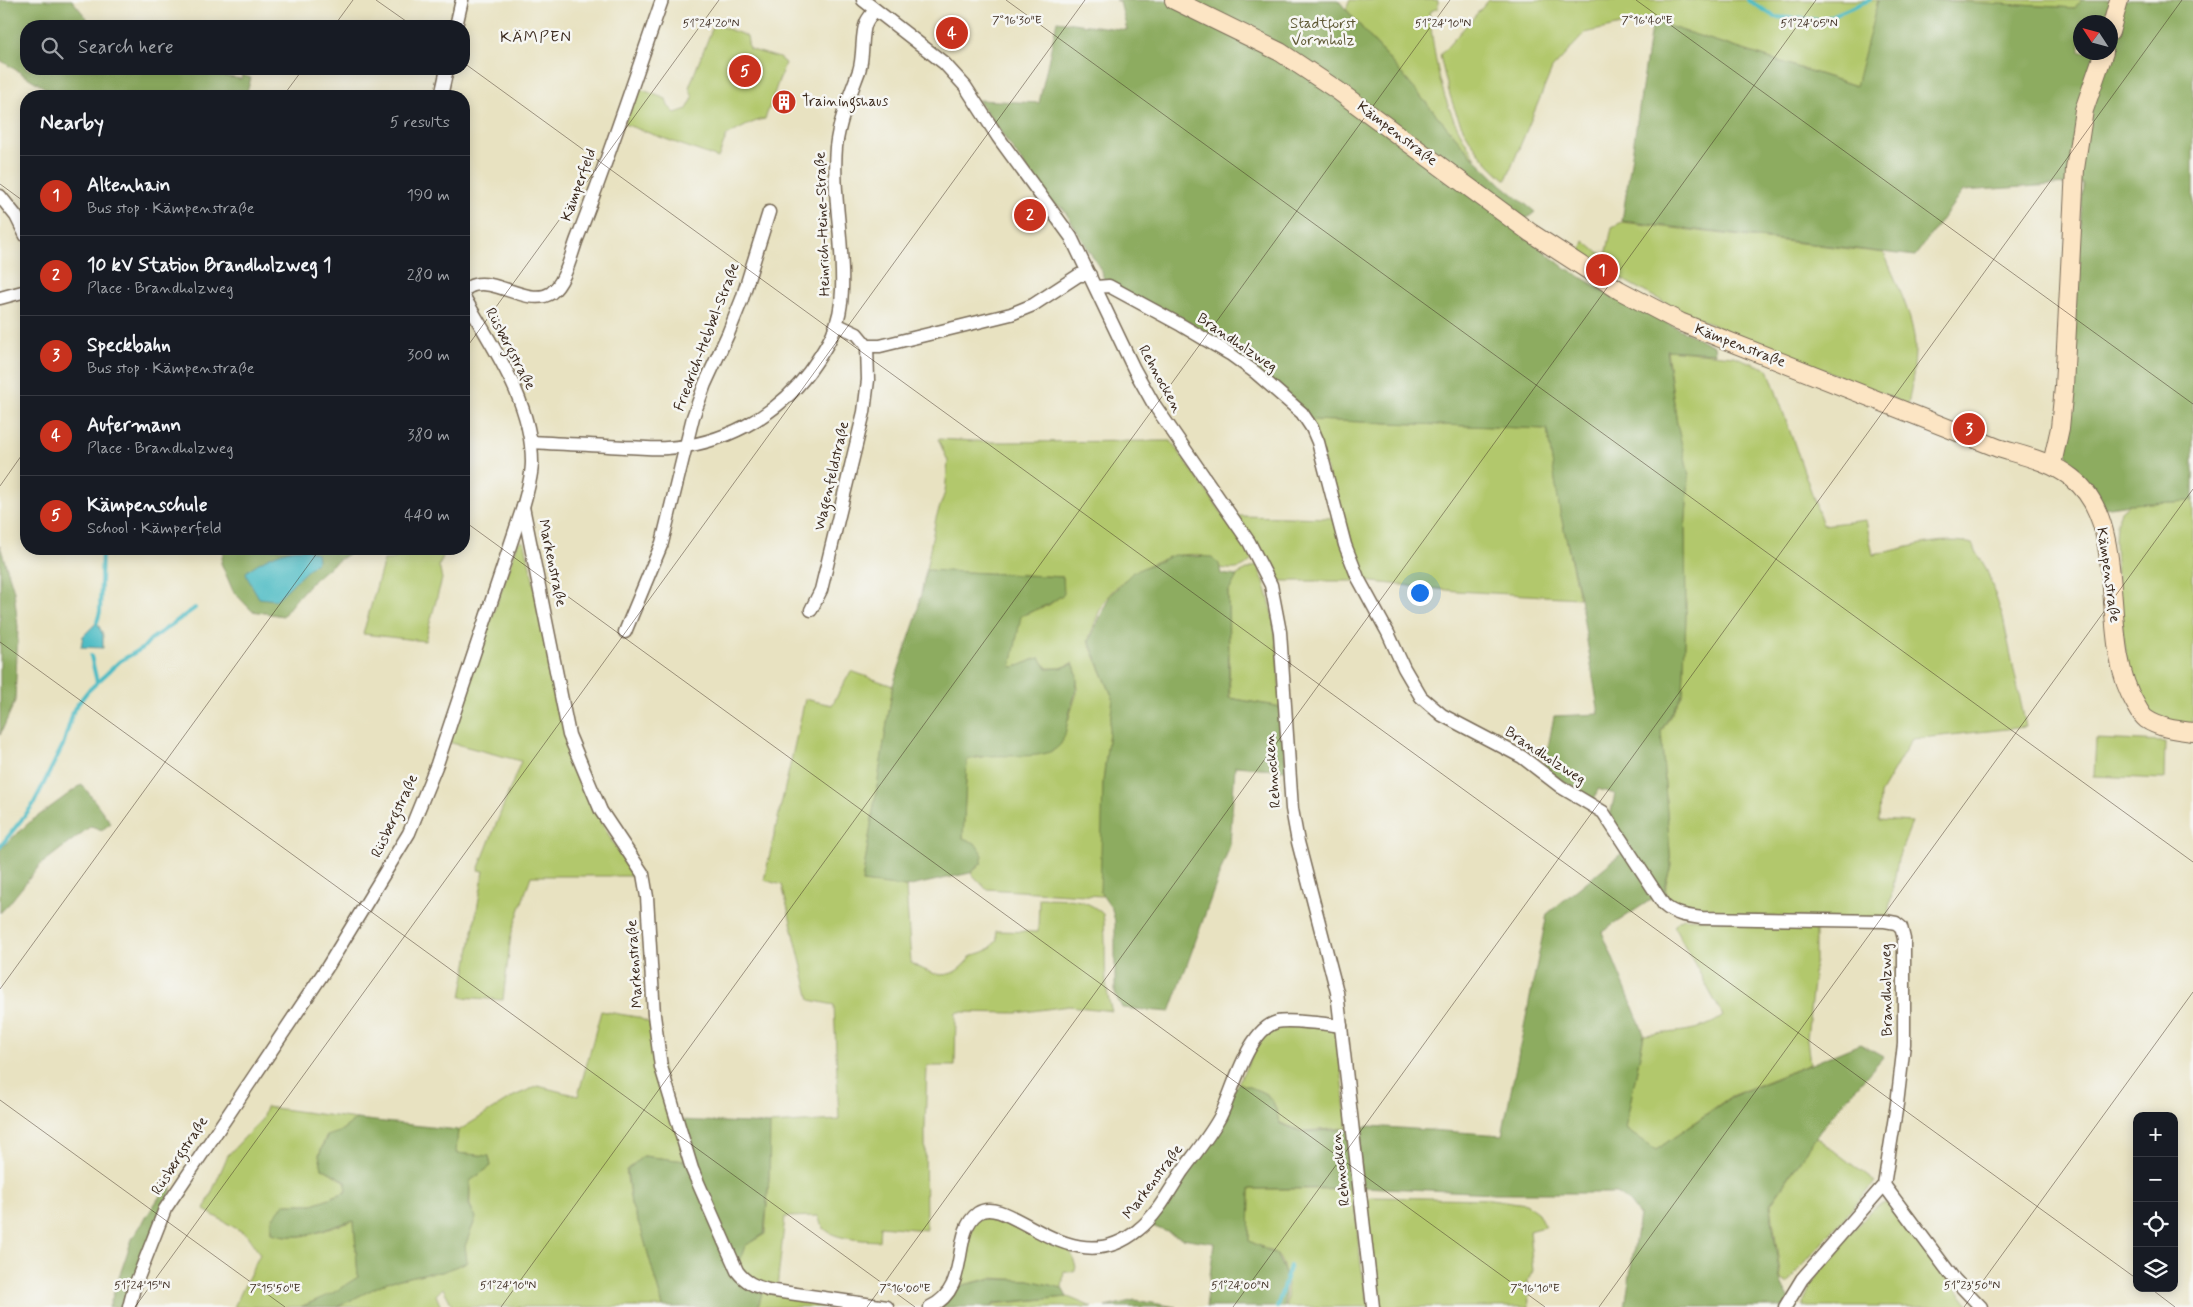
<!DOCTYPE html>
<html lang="en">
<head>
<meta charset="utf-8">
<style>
	body { margin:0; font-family:Mynerve,sans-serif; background:#20242c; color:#f1f3f6 }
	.controls { position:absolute; right:15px; bottom:15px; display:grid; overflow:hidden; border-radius:10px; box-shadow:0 2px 12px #0003 }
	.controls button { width:45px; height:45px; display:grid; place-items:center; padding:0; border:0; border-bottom:1px solid #363941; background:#171b24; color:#f1f3f6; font:25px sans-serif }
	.compass { position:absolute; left:2073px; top:15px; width:45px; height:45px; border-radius:50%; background:#171b24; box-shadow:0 2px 12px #0003; rotate:306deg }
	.you { position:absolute; left:1419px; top:592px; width:18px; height:18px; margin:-12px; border:4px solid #fff; border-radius:50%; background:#1a73e8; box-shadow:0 0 0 8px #1a73e833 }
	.badge { display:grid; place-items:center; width:32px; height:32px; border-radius:50%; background:#c8321e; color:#fff; font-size:16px; font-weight:700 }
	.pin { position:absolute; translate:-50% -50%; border:2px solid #fff; box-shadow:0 1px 5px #0006 }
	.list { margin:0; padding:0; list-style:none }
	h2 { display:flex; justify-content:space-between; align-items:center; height:65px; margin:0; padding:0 20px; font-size:21px }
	h2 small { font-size:16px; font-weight:400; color:#9ea1a6 }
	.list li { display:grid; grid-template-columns:32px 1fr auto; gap:15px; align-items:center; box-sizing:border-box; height:80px; padding:0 20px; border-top:1px solid #363941 }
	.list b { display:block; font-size:19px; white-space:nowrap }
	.list p { margin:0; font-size:16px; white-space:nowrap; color:#9ea1a6 }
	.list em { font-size:16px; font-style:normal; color:#9ea1a6 }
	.icon { flex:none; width:28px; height:28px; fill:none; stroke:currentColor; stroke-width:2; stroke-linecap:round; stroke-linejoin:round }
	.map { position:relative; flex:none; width:2193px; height:1307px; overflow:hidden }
	.search { position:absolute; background:#171b24; box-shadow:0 2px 12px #0003; left:20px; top:20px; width:450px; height:55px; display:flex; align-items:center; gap:12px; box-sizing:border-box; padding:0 18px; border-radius:20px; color:#9ea1a6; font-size:19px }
	.panel { position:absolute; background:#171b24; box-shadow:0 2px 12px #0003; left:20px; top:90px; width:450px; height:465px; border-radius:20px }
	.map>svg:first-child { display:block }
	.green { fill:#b2c86c; stroke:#767945 }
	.forest { fill:#8dac60; stroke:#646b3f; fill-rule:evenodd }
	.water { fill:#4ebcc4; stroke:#447371 }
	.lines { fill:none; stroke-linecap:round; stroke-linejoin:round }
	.stream { stroke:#4ebcc4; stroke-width:4 }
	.street-casing { stroke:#786a57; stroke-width:15 }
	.secondary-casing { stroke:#786a57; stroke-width:20 }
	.street { stroke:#fff; stroke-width:12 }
	.secondary { stroke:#fce5c4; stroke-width:18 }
	.ticks { fill:none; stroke:#3b2a1e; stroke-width:1; stroke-opacity:0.45 }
	.labels { text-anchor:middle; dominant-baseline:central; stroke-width:5; stroke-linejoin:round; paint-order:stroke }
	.park-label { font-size:15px; fill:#5f5935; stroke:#f6f6f2 }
	.poi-label { font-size:15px; fill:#3b2a1e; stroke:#f6f6f2; text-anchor:start }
	.street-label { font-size:15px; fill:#3b2a1e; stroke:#f6f6f2 }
	.neighbourhood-label { font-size:16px; letter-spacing:1px; fill:#3b2a1e; stroke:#f6f6f2 }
	.ticks-label { font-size:12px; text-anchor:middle; fill:#3b2a1e; stroke:#f6f6f2; stroke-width:5; stroke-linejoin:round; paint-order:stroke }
</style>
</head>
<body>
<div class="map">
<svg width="2193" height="1307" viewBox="0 0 2193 1307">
	<rect width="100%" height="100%" fill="#f6f6f2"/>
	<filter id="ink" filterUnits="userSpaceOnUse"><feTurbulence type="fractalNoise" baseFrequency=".02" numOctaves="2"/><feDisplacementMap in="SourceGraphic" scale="10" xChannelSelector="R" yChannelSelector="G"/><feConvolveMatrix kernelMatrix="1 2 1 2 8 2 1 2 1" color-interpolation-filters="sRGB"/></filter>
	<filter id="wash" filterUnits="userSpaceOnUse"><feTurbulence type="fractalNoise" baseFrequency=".0096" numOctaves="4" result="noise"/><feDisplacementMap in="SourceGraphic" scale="20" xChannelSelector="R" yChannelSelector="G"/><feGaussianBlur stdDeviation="1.12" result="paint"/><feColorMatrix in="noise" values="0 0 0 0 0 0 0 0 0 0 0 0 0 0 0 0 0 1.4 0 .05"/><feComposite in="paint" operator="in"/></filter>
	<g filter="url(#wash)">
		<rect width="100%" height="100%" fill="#e8e2c1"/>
		<g class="green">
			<path d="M 1350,0 L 1438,0 L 1438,8 L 1429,12 C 1436,70 1442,109 1476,158 L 1470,154 L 1346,9 Z"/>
			<path d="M 1489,0 L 1878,0 L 1857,86 L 1652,21 L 1638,21 L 1585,33 L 1552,69 L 1506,180 C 1462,142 1452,110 1440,55 Z"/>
			<polygon points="1927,0 2082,0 2076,8"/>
			<path d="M 714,24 L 747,36 L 749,49 L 779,58 L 785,63 L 765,119 C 751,121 740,130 727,135 L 718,158 L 624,124 L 638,88 L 666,99 L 668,106 L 675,113 L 687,109 L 693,98 L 689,87 Z"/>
			<path d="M 1622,222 L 1884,253 C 1895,280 1909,307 1914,336 C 1917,356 1912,385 1908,405 C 1841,374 1771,352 1704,321 C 1661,302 1620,279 1580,254 L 1584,241 L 1596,251 L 1606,256 L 1612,227 Z"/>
			<path d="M 1667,350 L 1733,356 L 1768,369 L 1823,525 L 1866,520 L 1873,555 C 1904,549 1942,535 1972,544 L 1987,570 L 2003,618 L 2026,727 L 1912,739 L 1880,794 L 1879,820 L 1912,822 L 1898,859 L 1887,920 L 1727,915 L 1674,909 C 1662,892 1665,885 1671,866 L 1661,732 L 1683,694 L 1686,616 L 1685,530 L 1689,476 L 1677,424 Z"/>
			<polygon points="1311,420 1547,429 1560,511 1579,598 1457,591 1364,581 1358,571"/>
			<path d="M 938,439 L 993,442 L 1171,441 L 1246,547 L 1252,559 C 1243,571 1233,570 1220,568 L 1219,564 C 1188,539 1131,568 1109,595 C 1099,607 1094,627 1088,641 L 1113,698 L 1103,782 L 1102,896 L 986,889 L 971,873 L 981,864 C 983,849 976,843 963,838 L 967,760 L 992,755 L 1043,754 L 1054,750 L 1061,743 L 1078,689 L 1075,667 L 1073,663 L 1061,668 L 1047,668 L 1040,658 C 1028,659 1024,667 1011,667 L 1020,616 L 1049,605 L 1063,594 L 1063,577 L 926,570 L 936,518 L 945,492 L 948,461 Z"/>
			<polygon points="2193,501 2193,726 2167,721 2149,712 2129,680 2117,584 2115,540 2116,524 2121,511 2129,504"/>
			<polygon points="1240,516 1334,518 1358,581 1273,581 1237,517"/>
			<polygon points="522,541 525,544 553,668 600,818 613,843 637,876 531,876 511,935 503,1000 461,997 484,871 478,870 521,761 448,742 513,558 518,543"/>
			<polygon points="398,549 446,549 439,566 442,579 425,641 363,634 384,560 395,559"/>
			<path d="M 1257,565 C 1278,609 1277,660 1281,707 L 1230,698 L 1228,593 L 1237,575 Z"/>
			<path d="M 851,671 L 893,686 L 862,882 L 906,887 L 911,963 C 938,978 952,982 972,955 C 984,953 991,950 997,939 L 996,931 L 1038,932 L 1039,898 C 1063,899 1084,896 1103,914 C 1108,946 1101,980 1112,1011 L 1069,1006 L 1017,1013 L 956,1012 L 955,1066 L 927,1066 L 925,1129 L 926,1230 L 880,1226 L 879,1241 C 865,1240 832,1240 823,1227 C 821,1224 819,1220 818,1216 L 785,1217 L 777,1288 L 754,1282 L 738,1265 L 745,1245 L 765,1234 L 769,1178 L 769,1124 L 839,1120 L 834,1005 L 810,1000 L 782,885 L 764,880 L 805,699 L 832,705 Z"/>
			<polygon points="2096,739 2165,742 2164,779 2094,776"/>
			<path d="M 1682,918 L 1815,922 L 1815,965 L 1807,1039 L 1810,1064 L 1731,1096 L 1656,1150 L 1625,1129 L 1644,1035 C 1670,1032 1702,1033 1723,1016 L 1674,926 Z"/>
			<polygon points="601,1011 637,1017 650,1023 685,1161 644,1156 626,1170 631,1204 642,1232 663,1307 453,1307 443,1288 436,1295 441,1307 337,1307 387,1282 428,1273 442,1272 467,1262 465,1246 476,1218 470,1205 470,1181 491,1166 489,1156 455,1153 458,1131 514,1096 538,1086 578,1096"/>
			<path d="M 1278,1026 L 1327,1027 L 1337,1032 L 1348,1128 L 1302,1131 L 1279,1122 C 1273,1090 1266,1094 1238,1083 L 1261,1039 Z"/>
			<path d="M 266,1107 L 357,1119 L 339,1132 L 326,1136 L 319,1155 L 322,1168 L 346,1182 L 345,1192 L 313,1204 L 284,1204 L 272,1219 L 272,1233 C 305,1243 323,1229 354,1221 L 358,1277 L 333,1293 L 300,1307 L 234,1307 L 260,1254 L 246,1234 L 204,1210 L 228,1155 L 262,1119 Z"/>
			<polygon points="1816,1137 1875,1182 1787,1283 1781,1280 1771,1204"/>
			<path d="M 1250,1189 L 1353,1189 L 1361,1265 L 1369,1307 L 1286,1307 C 1289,1293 1287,1263 1275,1253 C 1268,1248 1257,1245 1249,1241 Z"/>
			<polygon points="1370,1197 1490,1199 1526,1204 1538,1213 1545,1227 1529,1231 1533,1271 1528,1280 1529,1307 1377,1307 1366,1201"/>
			<path d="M 1886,1203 L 1895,1208 L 1971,1307 L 1803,1307 C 1812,1270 1846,1240 1870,1211 L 1877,1206 Z"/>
			<polygon points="994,1214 1070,1249 1076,1267 1074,1272 1064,1271 1062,1288 1029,1280 991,1278 955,1287 968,1236 975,1221"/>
			<polygon points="762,1292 865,1307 758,1307"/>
			<polygon points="1068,1297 1092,1307 991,1307 994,1304"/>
		</g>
		<g class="forest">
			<polygon points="0,0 72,0 93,26 26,26 26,69 218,69 218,75 241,79 242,75 251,78 246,96 58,96 0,60"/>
			<polygon points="1116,0 1165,0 1285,61 1508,221 1561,265 1612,296 1714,346 1715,353 1666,350 1677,424 1689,476 1685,530 1686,616 1683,693 1661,731 1671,866 1665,884 1665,900 1610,816 1615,794 1598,789 1594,801 1544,769 1554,716 1599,714 1580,598 1560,512 1547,429 1311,420 1292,400 1104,280 1102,272 1063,208 1050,202 978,100 1039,103 1057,21 1127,30 1120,2"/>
			<polygon points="1188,0 1338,0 1470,154 1502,185 1535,212 1526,219"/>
			<path d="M 1878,0 L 1928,0 L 2075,8 L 2082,0 L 2193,0 L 2193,501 L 2129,504 L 2103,508 L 2074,470 L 2065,448 L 2083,183 L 1963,191 L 1915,256 L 1622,221 L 1652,21 L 1856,86 ZM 2080,22 L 2110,22 L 2110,52 L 2080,52 Z"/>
			<polygon points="0,546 14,591 18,627 15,701 0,735"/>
			<path d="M 224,549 L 356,549 C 324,568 305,586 283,616 L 252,611 L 233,591 L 221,563 Z"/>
			<polygon points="1174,555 1212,557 1219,564 1221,574 1237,576 1228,593 1229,698 1281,707 1286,770 1235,766 1230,845 1170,1012 1122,1008 1115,994 1115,922 1112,909 1100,892 1103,782 1113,698 1089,641 1110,595 1133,572"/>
			<path d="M 926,570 L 1063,577 L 1064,594 L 1049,604 L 1021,616 L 1011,667 C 1023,667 1029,659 1040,658 L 1047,669 L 1061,668 L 1073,664 C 1081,679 1075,693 1071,708 C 1067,718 1067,736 1060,745 C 1043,765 992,749 967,760 L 963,838 L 975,843 L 983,855 L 981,864 L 970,873 L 906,887 L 862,882 L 893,685 L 916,618 Z"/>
			<polygon points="82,784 111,823 102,830 91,826 40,865 8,905 0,913 0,849 30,822"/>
			<polygon points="1627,849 1658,895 1602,932 1644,1034 1625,1129 1656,1150 1731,1097 1860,1044 1883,1057 1827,1121 1770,1204 1780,1280 1793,1307 1625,1307 1639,1215 1628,1201 1616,1193 1495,1193 1361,1187 1356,1128 1370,1126 1502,1135 1547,914"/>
			<path d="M 1238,1083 C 1266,1094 1273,1091 1279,1123 L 1302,1132 L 1348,1129 L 1354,1188 L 1250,1189 L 1249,1241 L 1276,1254 L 1285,1273 L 1285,1307 L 1206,1307 L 1214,1243 L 1182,1238 L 1150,1225 Z"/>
			<path d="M 357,1119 L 458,1130 L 456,1153 L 489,1156 L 491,1166 L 470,1181 L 469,1205 L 476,1217 L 465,1246 L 467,1262 L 442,1272 L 427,1273 L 387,1282 L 337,1307 L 301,1307 L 333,1293 L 358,1277 L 354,1221 C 322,1227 308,1243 272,1233 L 272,1219 L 284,1204 L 313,1204 L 346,1192 L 346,1181 L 322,1168 L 319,1155 L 327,1136 L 339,1132 Z"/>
			<polygon points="679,1120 770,1124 769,1178 764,1234 745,1246 735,1275 762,1293 758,1307 663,1307 642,1232 631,1204 627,1170 643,1156 685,1161"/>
			<polygon points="171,1179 171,1191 124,1307 109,1307 132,1239"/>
			<polygon points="990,1279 1029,1280 1062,1288 1067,1297 994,1303 991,1307 938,1307 955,1287"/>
			<polygon points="1135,1300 1176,1307 1105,1307"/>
		</g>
		<g class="water">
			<path d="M 294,549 L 306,549 L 317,553 L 318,560 L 276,600 L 259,598 L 247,577 L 246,572 C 259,561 278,552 294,549 Z"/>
			<polygon points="97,622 103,635 103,648 81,647 83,636"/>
		</g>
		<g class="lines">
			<g class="stream">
				<polyline points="1748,0 1775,17 1821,20 1870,0"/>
				<polyline points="97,622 100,612 102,549"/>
				<polyline points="91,656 97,682"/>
				<polyline points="0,847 33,805 63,745 74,709 87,692 120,661 143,648 150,640 195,608"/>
				<polyline points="1277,1307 1290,1266"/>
			</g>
		</g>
	</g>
	<g filter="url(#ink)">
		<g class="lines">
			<defs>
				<g id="street">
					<polyline points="863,0 944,63 965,86 998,137 1071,237 1134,369 1153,403 1249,542 1271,585 1280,632 1292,809 1298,842 1337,992 1373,1307"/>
					<polyline points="456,26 462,0"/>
					<polyline points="441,96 447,69"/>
					<polyline points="0,196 16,216 26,236"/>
					<path d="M 1096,287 L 1109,286 L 1181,325 L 1230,354 L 1256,373 L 1302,413 L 1312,428 L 1318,442 L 1345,545 L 1358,578 L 1388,633 L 1404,668 L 1421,697 L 1442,715 L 1522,757 L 1561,787 L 1603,812 L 1664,905 C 1675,915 1688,916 1702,918 L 1885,921 L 1896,923 L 1901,927 L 1904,939 L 1904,1044 L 1897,1104 L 1884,1185 L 1802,1279 L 1785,1307"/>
					<path d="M 464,290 C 467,288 470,286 474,285 C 495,278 530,307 551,293 C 565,283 571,255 577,239 C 608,160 634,80 662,0"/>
					<polyline points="0,298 26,291"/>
					<polyline points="838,325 857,334 867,346 880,346 1011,314 1033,305 1079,275 1090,275"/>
					<path d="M 531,442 C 562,444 594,445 625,447 C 639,447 653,449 667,448 C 721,445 776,417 809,372 C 829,344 841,325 842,290 C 844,242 832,194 836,147 C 839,121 850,95 859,71 C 864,56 861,34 866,23 C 868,18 872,14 875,10"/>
					<path d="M 523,507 L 569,735 L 601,811 L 643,874 L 647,897 L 654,1015 L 661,1067 L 692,1169 L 737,1271 C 746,1283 755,1286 768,1290 L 887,1307"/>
					<polyline points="811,610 821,590 864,412 868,380 867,346"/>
					<polyline points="625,632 662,543 693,417 705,384 728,334 742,299 769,212"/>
					<polyline points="1884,1185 1954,1279 1981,1307"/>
					<path d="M 129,1307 L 134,1288 L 165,1209 L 328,966 L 409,833 L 437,764 L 523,507 C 527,492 532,477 532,462 C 532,401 493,348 464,297"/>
					<path d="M 930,1307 C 972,1288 950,1233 978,1213 C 1008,1192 1072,1285 1138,1230 C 1156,1216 1169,1192 1181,1173 C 1194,1155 1209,1137 1220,1117 C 1233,1092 1247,1030 1277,1022 C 1290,1019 1326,1024 1341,1026"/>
				</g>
				<g id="secondary">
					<path d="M 1174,0 L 1280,52 L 1337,90 L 1531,233 L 1619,290 L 1680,322 L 1998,448 C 2024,456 2050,461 2072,478 C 2132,524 2097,641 2135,703 C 2138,708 2141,715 2146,719 C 2159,728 2177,730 2193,732"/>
					<polyline points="2110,32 2119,0"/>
					<polyline points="2052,464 2060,428 2064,387 2075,169 2084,110 2104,52"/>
				</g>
			</defs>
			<use href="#street" class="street-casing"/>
			<use href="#secondary" class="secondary-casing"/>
			<use href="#street" class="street"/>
			<use href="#secondary" class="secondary"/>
		</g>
	</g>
	<path class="ticks" d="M 376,0 L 413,26M 1006,0 L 2193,862M 1636,0 L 2193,404M 334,26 L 353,0M 464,63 L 2137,1279M 283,96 L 303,69M 0,184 L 26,203M 464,351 L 719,0M 0,486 L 26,449M 464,521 L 1545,1307M 0,642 L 915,1307M 0,989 L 320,549M 0,1100 L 285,1307M 2150,1288 L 2175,1307M 135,1307 L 1085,0M 501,1307 L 1450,0M 867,1307 L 1816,0M 1233,1307 L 2182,0M 1599,1307 L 2193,489M 1964,1307 L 2193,992"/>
	<defs>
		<symbol id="building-disc" viewBox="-11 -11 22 22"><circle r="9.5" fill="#c8321e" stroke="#f6f6f2"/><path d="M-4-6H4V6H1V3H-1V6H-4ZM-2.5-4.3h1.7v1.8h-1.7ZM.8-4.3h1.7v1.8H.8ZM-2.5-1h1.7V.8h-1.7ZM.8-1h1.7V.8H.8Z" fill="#fff"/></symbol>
	</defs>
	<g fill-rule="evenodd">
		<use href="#building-disc" x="770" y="88" width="28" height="28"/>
	</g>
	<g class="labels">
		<g class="park-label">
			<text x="1323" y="24">Stadtforst<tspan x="1323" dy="17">Vormholz</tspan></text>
		</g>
		<g class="poi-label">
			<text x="802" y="102">Trainingshaus</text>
		</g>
		<g class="street-label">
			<text transform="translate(1397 134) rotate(37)">Kämpenstraße</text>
			<text transform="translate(579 185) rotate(-70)">Kämperfeld</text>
			<text transform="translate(823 224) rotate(-92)">Heinrich-Heine-Straße</text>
			<text transform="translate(707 337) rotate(-69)">Friedrich-Hebbel-Straße</text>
			<text transform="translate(1237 343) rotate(34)">Brandholzweg</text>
			<text transform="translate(1740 346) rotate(21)">Kämpenstraße</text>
			<text transform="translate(510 349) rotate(62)">Rüsbergstraße</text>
			<text transform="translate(1160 379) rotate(61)">Rehnocken</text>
			<text transform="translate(832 476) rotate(-77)">Wagenfeldstraße</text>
			<text transform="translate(552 563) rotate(78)">Markenstraße</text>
			<text transform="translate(2108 575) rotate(82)">Kämpenstraße</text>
			<text transform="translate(1545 756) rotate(33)">Brandholzweg</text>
			<text transform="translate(1273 771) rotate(-95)">Rehnocken</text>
			<text transform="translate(395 816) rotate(-65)">Rüsbergstraße</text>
			<text transform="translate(635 964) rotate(-94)">Markenstraße</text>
			<text transform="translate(1887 990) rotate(-91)">Brandholzweg</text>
			<text transform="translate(180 1156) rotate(-57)">Rüsbergstraße</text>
			<text transform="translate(1341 1169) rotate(-97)">Rehnocken</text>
			<text transform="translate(1153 1182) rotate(-53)">Markenstraße</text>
		</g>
		<g class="neighbourhood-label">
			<text x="536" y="37">KÄMPEN</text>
		</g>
	</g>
	<g class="ticks-label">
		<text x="1017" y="24">7°16'30"E</text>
		<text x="1647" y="24">7°16'40"E</text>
		<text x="711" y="27">51°24'20"N</text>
		<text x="1443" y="27">51°24'10"N</text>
		<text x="1809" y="27">51°24'05"N</text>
		<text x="142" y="1289">51°24'15"N</text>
		<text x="508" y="1289">51°24'10"N</text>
		<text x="1240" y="1289">51°24'00"N</text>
		<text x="1972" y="1289">51°23'50"N</text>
		<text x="275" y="1292">7°15'50"E</text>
		<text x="905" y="1292">7°16'00"E</text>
		<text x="1535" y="1292">7°16'10"E</text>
	</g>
</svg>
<div class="controls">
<button>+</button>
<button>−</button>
<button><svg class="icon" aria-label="locate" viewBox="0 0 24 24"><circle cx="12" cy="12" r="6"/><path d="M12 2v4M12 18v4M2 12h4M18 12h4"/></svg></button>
<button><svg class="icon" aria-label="layers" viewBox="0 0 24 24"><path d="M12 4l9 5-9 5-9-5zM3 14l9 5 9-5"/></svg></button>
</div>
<svg class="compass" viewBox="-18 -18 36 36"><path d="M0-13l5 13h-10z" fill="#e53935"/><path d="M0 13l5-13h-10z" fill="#9ea1a6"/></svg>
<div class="you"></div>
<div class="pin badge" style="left:1602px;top:270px">1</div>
<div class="pin badge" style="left:1030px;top:215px">2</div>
<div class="pin badge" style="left:1969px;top:429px">3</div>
<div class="pin badge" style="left:952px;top:33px">4</div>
<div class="pin badge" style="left:745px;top:71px">5</div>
<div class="search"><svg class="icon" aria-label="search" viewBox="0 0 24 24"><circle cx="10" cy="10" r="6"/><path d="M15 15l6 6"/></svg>Search here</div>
<section class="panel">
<h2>Nearby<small>5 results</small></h2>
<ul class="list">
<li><span class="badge">1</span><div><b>Altenhain</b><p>Bus stop · Kämpenstraße</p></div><em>190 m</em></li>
<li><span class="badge">2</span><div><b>10 kV Station Brandholzweg 1</b><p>Place · Brandholzweg</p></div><em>280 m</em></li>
<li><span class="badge">3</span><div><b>Speckbahn</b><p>Bus stop · Kämpenstraße</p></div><em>300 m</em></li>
<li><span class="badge">4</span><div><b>Aufermann</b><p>Place · Brandholzweg</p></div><em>380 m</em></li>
<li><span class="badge">5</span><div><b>Kämpenschule</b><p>School · Kämperfeld</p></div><em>440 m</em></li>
</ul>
</section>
</div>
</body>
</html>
